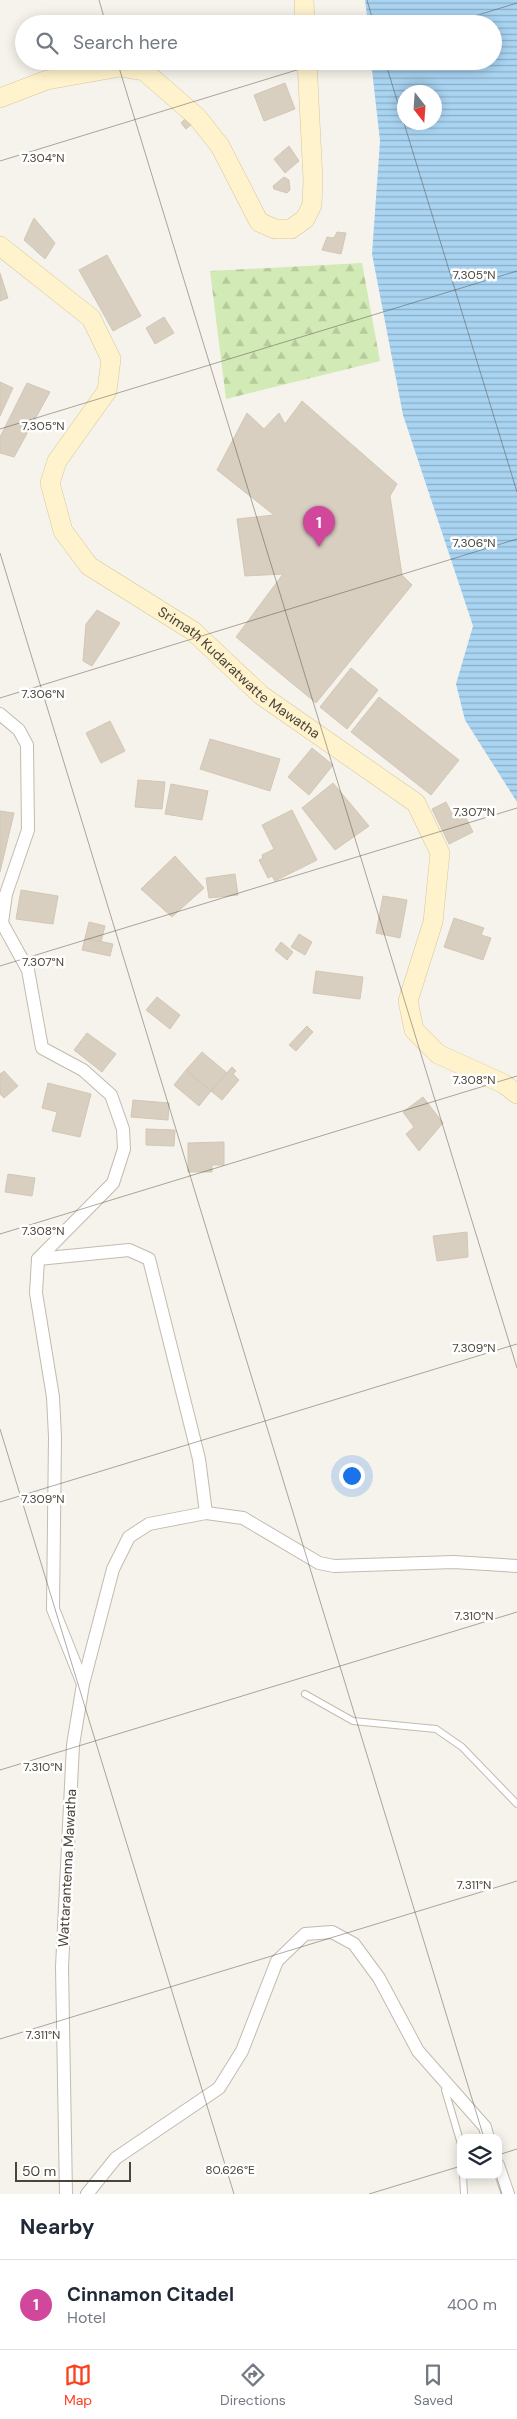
<!DOCTYPE html>
<html lang="en">
<head>
<meta charset="utf-8">
<style>
	body { margin:0; font-family:"DM Sans",sans-serif; background:#f6f6f7; color:#1f2937 }
	.controls { position:absolute; right:15px; bottom:15px; display:grid; overflow:hidden; border-radius:10px; box-shadow:0 2px 12px #0003 }
	.controls button { width:45px; height:45px; display:grid; place-items:center; padding:0; border:0; border-bottom:1px solid #e0e1e3; background:#fff; color:#1f2937; font:25px sans-serif }
	.compass { position:absolute; left:397px; top:85px; width:45px; height:45px; border-radius:50%; background:#fff; box-shadow:0 2px 12px #0003; rotate:163deg }
	.scale { position:absolute; left:15px; bottom:12px; width:116px; box-sizing:border-box; padding-left:5px; border:2px solid #4b4439; border-top:0; font-size:14px; line-height:18px; white-space:nowrap; color:#4b4439; -webkit-text-stroke:4px #fff; paint-order:stroke }
	.you { position:absolute; left:351px; top:1475px; width:18px; height:18px; margin:-12px; border:4px solid #fff; border-radius:50%; background:#1a73e8; box-shadow:0 0 0 8px #1a73e833 }
	.badge { display:grid; place-items:center; width:32px; height:32px; border-radius:50%; background:#fc3f1d; color:#fff; font-size:16px; font-weight:700 }
	.pin { position:absolute; translate:-50% -41px; filter:drop-shadow(0 1px 2px #0008) }
	.pin::after { content:''; position:absolute; top:26px; width:18px; height:15px; background:inherit; clip-path:polygon(0 0,100% 0,50% 100%) }
	.list { margin:0; padding:0; list-style:none }
	h2 { display:flex; justify-content:space-between; align-items:center; height:65px; margin:0; padding:0 20px; font-size:21px }
	h2 small { font-size:16px; font-weight:400; color:#747a83 }
	.list li { display:grid; grid-template-columns:32px 1fr auto; gap:15px; align-items:center; box-sizing:border-box; height:90px; padding:0 20px; border-top:1px solid #e0e1e3 }
	.list b { display:block; font-size:19px; white-space:nowrap }
	.list p { margin:0; font-size:16px; white-space:nowrap; color:#747a83 }
	.list em { font-size:16px; font-style:normal; color:#747a83 }
	.icon { flex:none; width:28px; height:28px; fill:none; stroke:currentColor; stroke-width:2; stroke-linecap:round; stroke-linejoin:round }
	.map { position:relative; flex:none; width:517px; height:2194px; overflow:hidden }
	.search { position:absolute; background:#fff; box-shadow:0 2px 12px #0003; left:15px; right:15px; top:15px; height:55px; display:flex; align-items:center; gap:12px; box-sizing:border-box; padding:0 18px; border-radius:28px; color:#747a83; font-size:19px }
	.sheet { height:155px; background:#fff }
	nav { display:flex; justify-content:space-around; align-items:center; box-sizing:border-box; height:70px; border-top:1px solid #e0e1e3; background:#fff; font-size:14px; color:#747a83 }
	nav a { display:grid; justify-items:center; gap:2px }
	nav .on { color:#fc3f1d }
	.map>svg:first-child { display:block }
	.forest { fill:url(#forest-firs) }
	.water { fill:url(#water-rules); fill-rule:evenodd }
	.building { fill:#d8cfc1; stroke:#d3c7b4 }
	.lines { fill:none; stroke-linecap:round; stroke-linejoin:round }
	.lane-casing { stroke:#c2bbae; stroke-width:8 }
	.street-casing { stroke:#c2bbae; stroke-width:14 }
	.secondary-casing { stroke:#d6c79b; stroke-width:20 }
	.lane { stroke:#fff; stroke-width:6 }
	.street { stroke:#fff; stroke-width:12 }
	.secondary { stroke:#fff3cd; stroke-width:19 }
	.ticks { fill:none; stroke:#4b4439; stroke-width:1; stroke-opacity:0.45 }
	.labels { text-anchor:middle; dominant-baseline:central; stroke-width:5; stroke-linejoin:round; paint-order:stroke }
	.street-label { font-size:14px; fill:#4b4439; stroke:#fff }
	.ticks-label { font-size:12px; text-anchor:middle; fill:#4b4439; stroke:#fff; stroke-width:5; stroke-linejoin:round; paint-order:stroke }
</style>
</head>
<body>
<div class="map">
<svg width="517" height="2194" viewBox="0 0 517 2194">
	<defs>
		<pattern id="forest-firs" width="22" height="20" patternUnits="userSpaceOnUse" patternTransform="scale(1.25)"><rect width="22" height="20" fill="#d2eab5"/><path d="M5 1l3.5 6h-7zM16 11l3.5 6h-7z" fill="#b6ca9c"/></pattern>
		<pattern id="water-rules" width="6" height="5" patternUnits="userSpaceOnUse" patternTransform="scale(1.25)"><rect width="6" height="5" fill="#a9d4f2"/><path d="M0 2.5h6" fill="none" stroke="#8caec5"/></pattern>
	</defs>
	<rect width="100%" height="100%" fill="#f6f3ec"/>
	<polygon class="forest" points="362,263 380,361 226,399 210,271"/>
	<path class="water" d="M 365,0 L 517,0 L 517,802 L 465,720 L 456,684 L 473,626 L 403,415 L 372,254 L 380,141 L 371,61 L 493,61 L 493,24 L 368,24 ZM 404,92 L 434,92 L 434,122 L 404,122 Z"/>
	<g class="building">
		<polygon points="285,83 295,109 264,121 254,95"/>
		<polygon points="186,118 192,124 186,129 181,123"/>
		<polygon points="289,146 299,161 285,173 274,159"/>
		<polygon points="284,177 289,180 290,190 287,193 274,189 273,186"/>
		<polygon points="34,218 55,243 45,259 24,240"/>
		<polygon points="337,232 346,233 341,254 322,250 327,237 334,238"/>
		<polygon points="107,255 141,316 113,331 79,270"/>
		<polygon points="0,273 8,298 0,301"/>
		<polygon points="164,317 174,333 155,344 146,328"/>
		<polygon points="0,382 13,388 0,416"/>
		<polygon points="27,383 50,392 14,457 0,453 0,437"/>
		<polygon points="302,401 397,484 390,496 402,575 412,585 316,703 236,637 283,574 245,576 237,519 274,515 217,470 247,413 264,429 279,413 285,424"/>
		<polygon points="97,610 120,623 92,666 83,661 86,624"/>
		<polygon points="351,668 378,690 347,729 320,707"/>
		<polygon points="379,697 459,760 431,795 351,732"/>
		<polygon points="110,721 125,751 101,763 86,733"/>
		<polygon points="210,739 280,759 270,791 200,769"/>
		<polygon points="312,748 333,765 309,795 288,777"/>
		<polygon points="138,780 165,782 162,809 135,807"/>
		<polygon points="333,783 369,826 335,850 302,808"/>
		<polygon points="171,784 208,791 202,820 165,814"/>
		<polygon points="446,802 454,818 464,814 473,832 449,844 432,809"/>
		<polygon points="292,810 317,860 275,881 272,876 268,878 259,860 263,858 262,855 274,849 262,825"/>
		<polygon points="0,811 14,813 0,872"/>
		<polygon points="175,856 204,888 172,917 141,889"/>
		<polygon points="235,874 238,895 209,898 206,878"/>
		<polygon points="21,890 58,896 53,924 16,919"/>
		<polygon points="383,896 407,900 400,938 376,933"/>
		<polygon points="454,918 484,928 481,935 491,938 483,960 444,947"/>
		<polygon points="89,922 105,926 101,942 85,938"/>
		<polygon points="299,934 312,942 305,955 291,947"/>
		<polygon points="85,938 113,944 110,956 82,950"/>
		<polygon points="281,942 293,952 287,960 275,950"/>
		<polygon points="316,971 363,977 360,999 313,993"/>
		<polygon points="157,997 180,1015 170,1029 146,1010"/>
		<polygon points="307,1026 313,1032 296,1051 289,1045"/>
		<polygon points="87,1033 116,1054 102,1072 74,1050"/>
		<polygon points="202,1052 227,1073 211,1091 186,1070"/>
		<polygon points="232,1067 236,1071 233,1074 239,1080 222,1100 211,1091"/>
		<polygon points="186,1070 211,1091 199,1106 174,1085"/>
		<polygon points="4,1071 18,1086 4,1098 0,1094 0,1074"/>
		<polygon points="48,1083 91,1094 80,1137 52,1131 57,1112 42,1108"/>
		<polygon points="423,1097 443,1123 419,1151 406,1134 414,1127 403,1112"/>
		<polygon points="133,1100 169,1103 168,1120 131,1117"/>
		<polygon points="146,1129 175,1130 174,1146 146,1145"/>
		<polygon points="224,1142 224,1165 212,1165 212,1172 188,1172 188,1143"/>
		<polygon points="8,1174 35,1178 32,1196 5,1192"/>
		<polygon points="467,1232 468,1257 437,1261 433,1236"/>
	</g>
	<g class="lines">
		<defs>
			<g id="lane">
				<polyline points="305,1694 353,1721 436,1729 462,1747 517,1804"/>
				<polyline points="447,2085 445,2090 461,2144"/>
				<polyline points="463,2175 464,2194"/>
			</g>
			<g id="street">
				<polyline points="0,714 19,730 27,745 28,830 6,894 2,923 28,970 42,1048 83,1070 111,1095 123,1129 124,1149 113,1183 38,1259 36,1293 53,1397 55,1437 53,1609 83,1684"/>
				<polyline points="38,1259 129,1250 149,1259 199,1459 206,1513"/>
				<polyline points="498,2165 508,2194"/>
				<polyline points="66,2194 62,1967 73,1745 83,1684 113,1569 129,1537 149,1524 206,1513 243,1518 319,1563 334,1566 454,1562 517,1566"/>
				<polyline points="87,2194 116,2158 219,2088 242,2051 277,1961 305,1934 332,1932 354,1944 379,1978 418,2051 485,2127 488,2138"/>
			</g>
			<g id="secondary">
				<polyline points="304,0 305,24"/>
				<polyline points="0,98 47,80 120,67 144,71 197,117 220,146 259,222 275,229 291,229 305,219 312,205 313,180 307,61"/>
				<path id="s1" d="M 0,246 L 91,318 L 111,359 L 107,391 L 57,461 L 50,483 L 63,531 L 89,566 L 193,631 L 261,695 L 416,803 L 440,853 L 433,922 L 408,1001 L 414,1030 L 438,1054 L 504,1084 L 517,1094"/>
			</g>
		</defs>
		<use href="#lane" class="lane-casing"/>
		<use href="#street" class="street-casing"/>
		<use href="#secondary" class="secondary-casing"/>
		<use href="#lane" class="lane"/>
		<use href="#street" class="street"/>
		<use href="#secondary" class="secondary"/>
	</g>
	<path class="ticks" d="M 99,0 L 106,24M 367,0 L 374,24M 449,24 L 517,3M 117,61 L 517,1368M 385,61 L 517,492M 0,161 L 326,61M 0,429 L 517,271M 0,553 L 484,2138M 0,698 L 517,539M 0,966 L 517,808M 0,1234 L 517,1076M 0,1429 L 234,2194M 0,1502 L 517,1344M 0,1770 L 517,1612M 0,2039 L 517,1881M 498,2155 L 517,2149M 496,2175 L 502,2194M 369,2194 L 461,2166"/>
	<g class="labels">
		<g class="street-label">
			<text stroke="none"><textPath href="#s1" startOffset="581">Srimath Kudaratwatte Mawatha</textPath></text>
			<text transform="translate(67 1868) rotate(-87)">Wattarantenna Mawatha</text>
		</g>
	</g>
	<g class="ticks-label">
		<text x="43" y="162">7.304°N</text>
		<text x="474" y="279">7.305°N</text>
		<text x="43" y="430">7.305°N</text>
		<text x="474" y="547">7.306°N</text>
		<text x="43" y="698">7.306°N</text>
		<text x="474" y="816">7.307°N</text>
		<text x="43" y="966">7.307°N</text>
		<text x="474" y="1084">7.308°N</text>
		<text x="43" y="1235">7.308°N</text>
		<text x="474" y="1352">7.309°N</text>
		<text x="43" y="1503">7.309°N</text>
		<text x="474" y="1620">7.310°N</text>
		<text x="43" y="1771">7.310°N</text>
		<text x="474" y="1889">7.311°N</text>
		<text x="43" y="2039">7.311°N</text>
		<text x="230" y="2174">80.626°E</text>
	</g>
</svg>
<div class="controls">
<button><svg class="icon" aria-label="layers" viewBox="0 0 24 24"><path d="M12 4l9 5-9 5-9-5zM3 14l9 5 9-5"/></svg></button>
</div>
<svg class="compass" viewBox="-18 -18 36 36"><path d="M0-13l5 13h-10z" fill="#e53935"/><path d="M0 13l5-13h-10z" fill="#747a83"/></svg>
<div class="scale">50 m</div>
<div class="you"></div>
<div class="pin badge" style="left:319px;top:547px;background:#d1479c">1</div>
<div class="search"><svg class="icon" aria-label="search" viewBox="0 0 24 24"><circle cx="10" cy="10" r="6"/><path d="M15 15l6 6"/></svg>Search here</div>
</div>
<section class="sheet">
<h2>Nearby<small></small></h2>
<ul class="list">
<li><span class="badge" style="background:#d1479c">1</span><div><b>Cinnamon Citadel</b><p>Hotel</p></div><em>400 m</em></li>
</ul>
</section>
<nav>
<a class="on"><svg class="icon" aria-label="map" viewBox="0 0 24 24"><path d="M3 6l6-2 6 2 6-2v14l-6 2-6-2-6 2zM9 4v14M15 6v14"/></svg>Map</a>
<a><svg class="icon" aria-label="directions" viewBox="0 0 24 24"><path d="M12 3l9 9-9 9-9-9zM9 14v-3h6M13 9l2 2-2 2"/></svg>Directions</a>
<a><svg class="icon" aria-label="saved" viewBox="0 0 24 24"><path d="M7 4h10v16l-5-4-5 4z"/></svg>Saved</a>
</nav>
</body>
</html>
